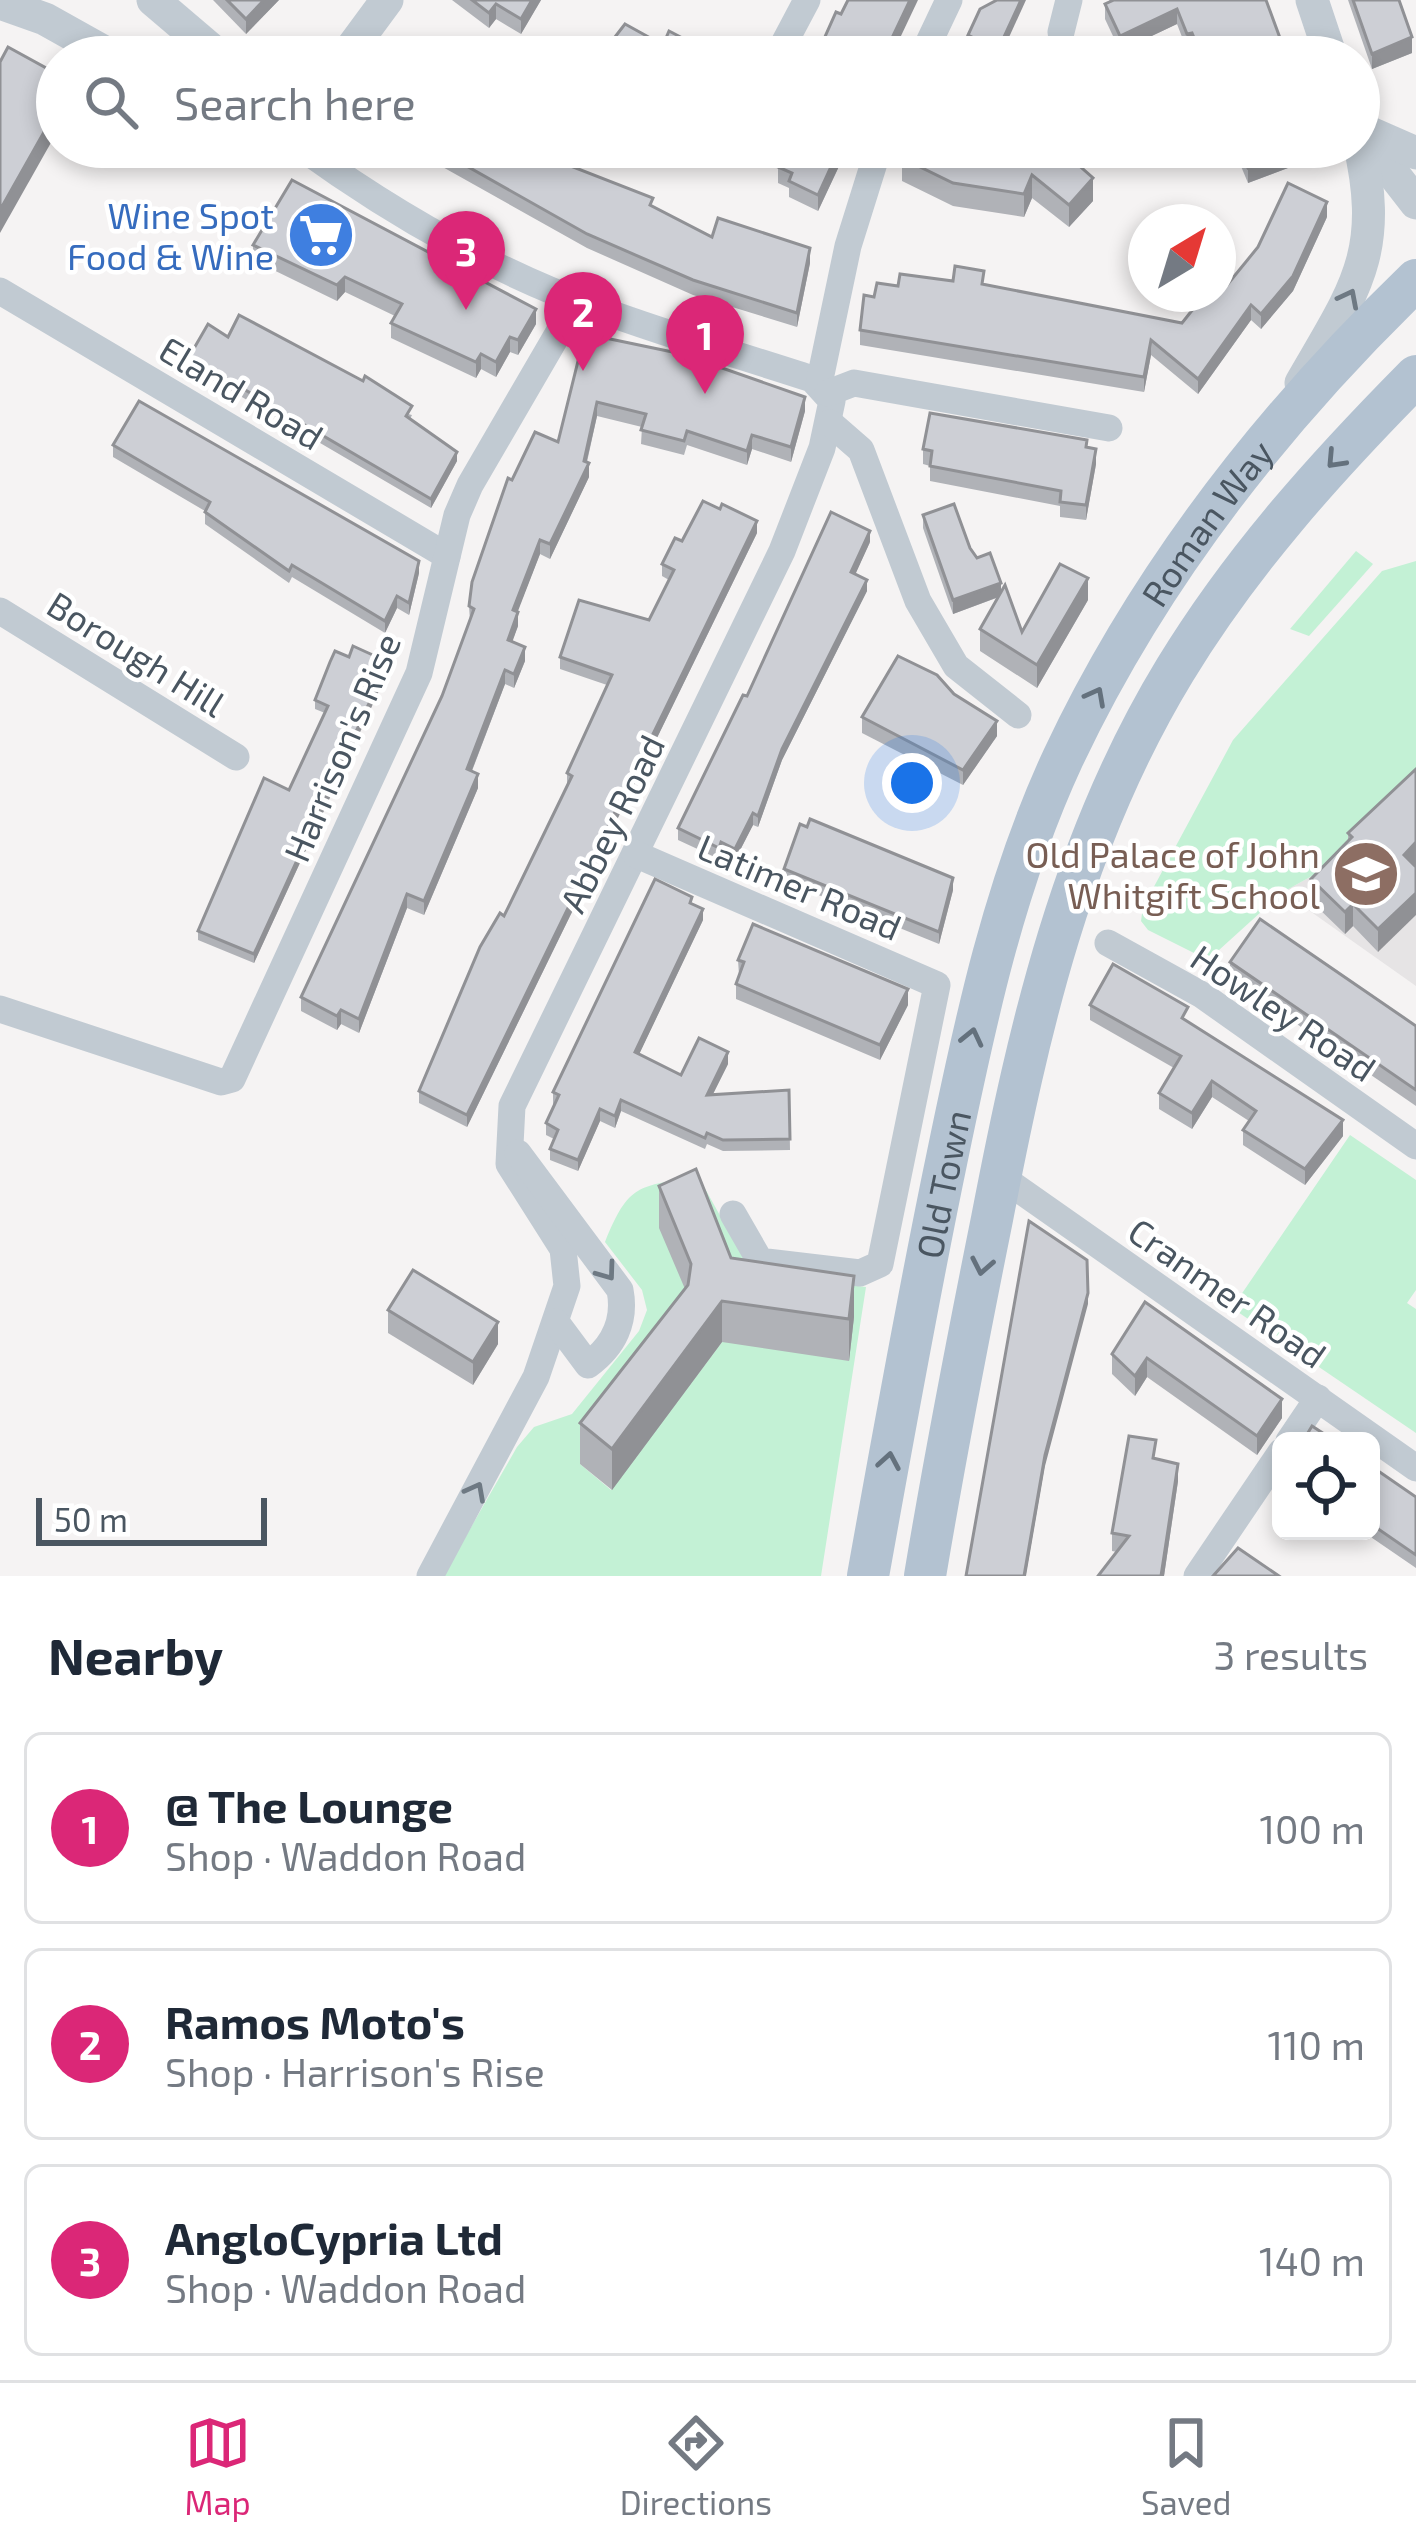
<!DOCTYPE html>
<html lang="en">
<head>
<meta charset="utf-8">
<style>
	body { margin:0; font-family:"Exo 2",sans-serif; background:#f2f2f3; color:#1f2937 }
	.controls { position:absolute; right:36px; bottom:36px; display:grid; overflow:hidden; border-radius:18px; box-shadow:0 6px 18px #0003 }
	.controls button { width:108px; height:108px; display:grid; place-items:center; padding:0; border:0; border-bottom:3px solid #e0e1e3; background:#fff; color:#1f2937; font:60px sans-serif }
	.compass { position:absolute; left:1128px; top:204px; width:108px; height:108px; border-radius:50%; background:#fff; box-shadow:0 6px 18px #0003; rotate:38deg }
	.scale { position:absolute; left:36px; bottom:30px; width:231px; box-sizing:border-box; padding-left:12px; border:6px solid #4a5661; border-top:0; font-size:33px; line-height:42px; white-space:nowrap; color:#4a5661; -webkit-text-stroke:9px #fff; paint-order:stroke }
	.you { position:absolute; left:912px; top:783px; width:42px; height:42px; margin:-30px; border:9px solid #fff; border-radius:50%; background:#1a73e8; box-shadow:0 0 0 18px #1a73e833 }
	.badge { display:grid; place-items:center; width:78px; height:78px; border-radius:50%; background:#db2777; color:#fff; font-size:39px; font-weight:700 }
	.pin { position:absolute; translate:-50% -99px; filter:drop-shadow(0 3px 6px #0008) }
	.pin::after { content:''; position:absolute; top:63px; width:42px; height:36px; background:inherit; clip-path:polygon(0 0,100% 0,50% 100%) }
	.list { margin:0; padding:0; list-style:none }
	h2 { display:flex; justify-content:space-between; align-items:center; height:156px; margin:0; padding:0 48px; font-size:51px }
	h2 small { font-size:39px; font-weight:400; color:#747a83 }
	.list li { display:grid; grid-template-columns:78px 1fr auto; gap:36px; align-items:center; box-sizing:border-box; height:192px; margin:0 24px 24px; padding:0 24px; border:3px solid #e0e1e3; border-radius:18px }
	.list b { display:block; font-size:45px; white-space:nowrap }
	.list p { margin:0; font-size:39px; white-space:nowrap; color:#747a83 }
	.list em { font-size:39px; font-style:normal; color:#747a83 }
	.icon { flex:none; width:66px; height:66px; fill:none; stroke:currentColor; stroke-width:2; stroke-linecap:round; stroke-linejoin:round }
	.map { position:relative; flex:none; width:1416px; height:1576px; overflow:hidden }
	.search { position:absolute; background:#fff; box-shadow:0 6px 18px #0003; left:36px; right:36px; top:36px; height:132px; display:flex; align-items:center; gap:30px; box-sizing:border-box; padding:0 42px; border-radius:66px; color:#747a83; font-size:45px }
	.sheet { height:804px; background:#fff }
	nav { display:flex; justify-content:space-around; align-items:center; box-sizing:border-box; height:168px; border-top:3px solid #e0e1e3; background:#fff; font-size:33px; color:#747a83 }
	nav a { display:grid; justify-items:center; gap:6px }
	nav .on { color:#db2777 }
	.map>svg:first-child { display:block }
	.education { fill:#e6e4e5 }
	.green { fill:#c3f1d5; fill-rule:evenodd }
	.lines { fill:none; stroke-linecap:round; stroke-linejoin:round }
	.minor { stroke:#c1cad2; stroke-width:27 }
	.tertiary { stroke:#c1cad2; stroke-width:33 }
	.primary { stroke:#b3c2d1; stroke-width:42 }
	.wall { fill:#b0b2b7 }
	.shaded-wall { fill:#909195 }
	.building { fill:#cdcfd5; stroke:#909195; stroke-width:3 }
	.oneway { stroke:#6e7983 }
	.oneway2 { stroke:#64717d }
	.labels { text-anchor:middle; dominant-baseline:central; stroke-width:9; stroke-linejoin:round; paint-order:stroke }
	.shop-label { font-size:36px; fill:#366cbe; stroke:#fff; text-anchor:end }
	.street-label { font-size:36px; fill:#4a5661; stroke:#fff }
	.education-label { font-size:36px; fill:#785e54; stroke:#fff; text-anchor:end }
</style>
</head>
<body>
<div class="map">
<svg width="1416" height="1576" viewBox="0 0 1416 1576">
	<rect width="100%" height="100%" fill="#f5f3f3"/>
	<polygon class="education" points="1416,791 1416,986 1283,892 1348,856"/>
	<g class="green">
		<polygon points="1356,551 1373,564 1309,636 1290,629"/>
		<polygon points="1416,561 1416,791 1348,856 1283,892 1208,960 1148,930 1141,921 1143,907 1233,740 1382,571"/>
		<polygon points="1350,1135 1416,1180 1416,1290 1407,1303 1416,1309 1416,1433 1232,1308"/>
		<path d="M 698,1176 L 752,1273 L 866,1287 L 821,1576 L 443,1576 L 517,1447 L 534,1427 L 572,1414 L 639,1331 L 647,1310 L 642,1290 L 605,1242 C 629,1183 638,1187 698,1176 ZM 691,1305 L 722,1342 L 611,1490 L 580,1464 Z"/>
	</g>
	<g class="lines">
		<g class="minor">
			<polyline points="1061,32 1069,0"/>
			<polyline points="780,51 807,0"/>
			<polyline points="922,57 949,0"/>
			<path d="M 301,147 C 392,213 495,272 601,310 C 671,336 742,356 812,379 L 832,401 L 822,448 L 782,551 L 512,1106 L 509,1164 L 563,1249 L 567,1286 L 536,1377 L 430,1576"/>
			<polyline points="0,291 447,556"/>
			<polyline points="819,384 848,246 879,147"/>
			<polyline points="828,393 854,383 1109,428"/>
			<polyline points="830,423 861,450 918,601 956,666 1018,715"/>
			<polyline points="0,611 236,757"/>
			<polyline points="635,854 937,985 880,1264 860,1273 760,1261 733,1214"/>
			<polyline points="1108,943 1202,995 1416,1146"/>
			<polyline points="0,1009 221,1082 232,1079 419,673 457,515 470,485 577,301"/>
			<path d="M 518,1153 L 620,1290 C 626,1321 614,1346 588,1365 L 556,1322"/>
			<polyline points="1000,1176 1416,1468"/>
			<polyline points="1289,1441 1318,1398"/>
			<polyline points="1197,1576 1281,1452"/>
		</g>
		<g class="tertiary">
			<polyline points="153,0 220,57"/>
			<polyline points="1312,0 1331,57"/>
			<polyline points="0,3 45,19 113,57"/>
			<polyline points="345,57 387,0"/>
			<polyline points="1360,131 1416,203"/>
			<polyline points="1366,131 1416,153"/>
			<path d="M 1301,383 C 1355,289 1385,254 1359,142"/>
		</g>
		<g class="primary">
			<path id="s1" d="M 868,1576 C 893,1436 918,1297 947,1158 C 975,1022 1004,885 1063,758 C 1148,577 1272,419 1416,280"/>
			<path d="M 925,1576 C 945,1456 968,1338 992,1219 C 1029,1027 1072,839 1175,670 C 1242,560 1326,467 1416,376"/>
		</g>
	</g>
	<g class="wall">
		<polygon points="213,0 279,0 246,34"/>
		<polygon points="452,0 541,0 521,34 496,19 489,28"/>
		<polygon points="997,0 1000,57 989,57 968,46 968,35"/>
		<polygon points="1109,0 1266,0 1287,57 1195,57 1192,48 1187,50 1177,24 1120,51 1105,19 1105,4 1110,2"/>
		<polygon points="1348,0 1399,0 1412,53 1372,69"/>
		<polygon points="407,147 522,147 653,206 712,237 810,263 797,327 693,295 587,248"/>
		<polygon points="848,147 818,211 789,197 789,188 778,183 778,166 775,165 775,149"/>
		<polygon points="1058,147 1093,201 1069,227 1032,198 1024,217 953,206 902,181 902,158"/>
		<polygon points="1233,147 1317,147 1317,157 1248,183"/>
		<polygon points="1327,217 1293,291 1261,329 1251,320 1198,394 1151,355 1144,392 860,345 860,330 874,297 898,286 984,285 1182,323 1223,290"/>
		<polygon points="253,245 536,324 518,355 510,352 496,377 481,369 476,378 391,338 391,323 395,316 345,292 337,301 253,260"/>
		<polygon points="583,341 805,411 791,462 752,449 747,465 687,445 684,455 641,444 642,427 597,416 587,462 589,477 550,559 540,554 517,612 518,626 512,641 525,661 514,688 505,684 472,771 478,788 424,915 407,908 359,1033 341,1024 337,1030 301,1011 301,997 442,696 470,621 469,606 512,480 558,442"/>
		<polygon points="189,357 412,415 410,419 457,461 431,508 189,366"/>
		<polygon points="113,445 419,573 409,615 397,608 385,633 292,577 289,583 205,524 205,511 113,457"/>
		<polygon points="1087,447 1096,464 1086,520 1060,517 1060,506 930,481 930,466 923,464 923,449"/>
		<polygon points="923,515 970,548 1001,593 1022,632 1088,600 1037,688 980,651 980,629 999,597 953,614 923,528"/>
		<polygon points="757,533 467,1127 419,1103 419,1091 567,786 567,773 607,685 560,669 560,657 649,620 669,580 662,576 662,564 682,541"/>
		<polygon points="870,542 855,574 867,591 782,760 758,827 753,825 735,860 721,854 719,859 678,840 678,828 747,696"/>
		<polygon points="388,671 254,963 198,940 198,931 289,790 325,713 315,709 315,700"/>
		<polygon points="862,717 997,736 963,785 862,733"/>
		<polygon points="1348,833 1415,866 1378,952 1353,926 1345,934 1311,901 1311,879 1348,842"/>
		<polygon points="784,869 953,890 939,944 784,881"/>
		<polygon points="692,904 703,920 639,1054 681,1075 728,1064 713,1094 789,1090 790,1150 723,1151 707,1144 705,1149 621,1111 615,1128 600,1121 578,1171 550,1160 550,1149 554,1139 546,1135 546,1123 554,1104 553,1104 553,1092"/>
		<polygon points="738,960 908,1005 880,1060 736,999 736,984 739,975"/>
		<polygon points="1230,962 1416,1026 1416,1106 1230,978"/>
		<polygon points="1090,1005 1188,1021 1343,1136 1305,1185 1243,1145 1243,1130 1249,1121 1212,1097 1192,1129 1159,1109 1159,1093 1174,1068 1090,1020"/>
		<polygon points="659,1186 731,1258 854,1317 849,1361 722,1342 612,1490 580,1464 580,1423 685,1289 659,1228"/>
		<polygon points="1145,1302 1282,1418 1257,1455 1147,1377 1135,1396 1112,1374 1112,1354"/>
		<polygon points="388,1310 498,1344 473,1385 388,1333"/>
		<polygon points="1156,1459 1178,1481 1164,1576 1098,1576 1117,1552 1112,1551 1112,1533"/>
		<polygon points="1371,1466 1416,1497 1416,1568 1362,1531 1371,1531"/>
	</g>
	<g class="shaded-wall">
		<polygon points="264,0 279,0 246,34 246,19"/>
		<polygon points="532,0 541,0 521,34 521,19"/>
		<polygon points="910,0 918,0 891,57 883,57"/>
		<polygon points="1021,0 1026,0 1000,57 998,57 998,50"/>
		<polygon points="496,4 496,19 489,28 489,13"/>
		<polygon points="1177,9 1177,24 1120,51 1120,36"/>
		<polygon points="1192,33 1192,48 1187,50 1187,34"/>
		<polygon points="1412,37 1412,53 1372,69 1372,54"/>
		<polygon points="57,109 57,132 0,233 0,210"/>
		<polygon points="840,147 848,147 818,211 818,195"/>
		<polygon points="1302,147 1317,147 1317,157 1248,183 1248,168"/>
		<polygon points="1032,175 1032,198 1024,217 1024,194"/>
		<polygon points="1093,178 1093,201 1069,227 1069,205"/>
		<polygon points="1327,202 1327,217 1293,291 1261,329 1261,314"/>
		<polygon points="810,248 810,263 797,327 797,313"/>
		<polygon points="345,277 345,292 337,301 337,285"/>
		<polygon points="1251,305 1251,320 1198,394 1198,379"/>
		<polygon points="536,309 536,324 518,355 518,340"/>
		<polygon points="510,337 510,352 496,377 496,362"/>
		<polygon points="1151,340 1151,355 1144,392 1144,377"/>
		<polygon points="481,354 481,369 476,378 476,362"/>
		<polygon points="805,397 805,411 791,462 791,447"/>
		<polygon points="597,402 597,416 584,473 589,463 589,477 550,559 550,544 584,461"/>
		<polygon points="752,435 752,449 747,465 747,451"/>
		<polygon points="1096,449 1096,464 1086,520 1086,505"/>
		<polygon points="457,452 457,461 431,508 431,499"/>
		<polygon points="757,521 757,533 467,1127 467,1115"/>
		<polygon points="870,531 870,542 851,584 851,572"/>
		<polygon points="540,540 540,554 513,624 513,610"/>
		<polygon points="419,561 419,573 409,615 409,603"/>
		<polygon points="1088,578 1088,600 1037,688 1037,665"/>
		<polygon points="867,580 867,591 782,760 758,827 758,816 782,749"/>
		<polygon points="1001,583 1001,596 953,614 953,600"/>
		<polygon points="397,596 397,608 385,633 385,621"/>
		<polygon points="518,612 518,626 508,654 508,640"/>
		<polygon points="525,647 525,661 514,688 514,674"/>
		<polygon points="388,662 388,671 254,963 254,954"/>
		<polygon points="505,670 505,684 467,783 467,769"/>
		<polygon points="997,721 997,736 963,785 963,770"/>
		<polygon points="478,774 478,788 424,915 424,901"/>
		<polygon points="753,813 753,825 735,860 735,849"/>
		<polygon points="1416,842 1416,865 1404,877 1404,855"/>
		<polygon points="953,878 953,890 939,944 939,932"/>
		<polygon points="1416,893 1416,915 1378,952 1378,929"/>
		<polygon points="407,894 407,908 359,1033 359,1019"/>
		<polygon points="1353,904 1353,926 1345,934 1345,912"/>
		<polygon points="703,909 703,920 635,1063 635,1052"/>
		<polygon points="908,989 908,1005 880,1060 880,1045"/>
		<polygon points="341,1010 341,1024 337,1030 337,1016"/>
		<polygon points="728,1052 728,1064 707,1106 707,1095"/>
		<polygon points="1212,1081 1212,1097 1192,1129 1192,1113"/>
		<polygon points="621,1100 621,1111 615,1128 615,1116"/>
		<polygon points="600,1109 600,1121 578,1171 578,1160"/>
		<polygon points="1343,1120 1343,1136 1305,1185 1305,1169"/>
		<polygon points="854,1276 854,1317 849,1361 849,1319"/>
		<polygon points="1088,1293 1088,1304 1045,1466 1026,1576 1024,1576 1045,1455"/>
		<polygon points="722,1301 722,1342 612,1490 612,1449"/>
		<polygon points="498,1322 498,1344 473,1385 473,1362"/>
		<polygon points="1147,1358 1147,1377 1135,1396 1135,1376"/>
		<polygon points="1282,1399 1282,1418 1257,1455 1257,1436"/>
		<polygon points="1178,1464 1178,1481 1164,1576 1161,1576"/>
	</g>
	<g class="building">
		<polygon points="227,0 264,0 246,19"/>
		<polygon points="472,0 532,0 521,19 496,4 489,13"/>
		<polygon points="848,0 910,0 883,57 816,57 836,12 841,14"/>
		<polygon points="997,0 1021,0 998,50 968,35 980,9"/>
		<polygon points="1114,0 1266,0 1287,57 1202,57 1192,33 1187,34 1177,9 1120,36 1105,4"/>
		<polygon points="1353,0 1399,0 1412,37 1372,54"/>
		<polygon points="625,24 663,45 669,31 719,57 601,55"/>
		<polygon points="8,47 57,74 57,109 0,210 0,62"/>
		<polygon points="433,147 522,147 653,198 650,205 712,237 718,218 810,248 797,313 693,280 587,234"/>
		<polygon points="776,147 840,147 818,195 789,181 792,173 778,167 785,154 775,149"/>
		<polygon points="908,147 1058,147 1093,178 1069,205 1032,175 1024,194 953,183 902,158"/>
		<polygon points="1239,147 1302,147 1248,168"/>
		<polygon points="292,180 536,309 518,340 510,337 496,362 481,354 476,362 391,323 402,304 345,277 337,285 253,245"/>
		<polygon points="1288,183 1327,202 1293,276 1261,314 1251,305 1198,379 1151,340 1144,377 860,330 864,295 874,297 877,283 898,286 900,274 953,281 955,266 984,271 982,284 1182,323 1205,294 1218,294 1218,285 1223,290 1258,247"/>
		<polygon points="239,315 363,381 365,376 412,406 406,416 457,452 431,499 189,357 208,324 228,337"/>
		<polygon points="591,335 682,354 805,397 791,447 752,435 747,451 687,431 684,441 641,430 646,414 597,402 584,461 589,463 550,544 540,540 513,610 518,612 508,640 525,647 514,674 505,670 467,769 478,774 424,901 407,894 359,1019 341,1010 337,1016 301,997 442,696 474,609 469,606 472,582 508,478 512,480 535,432 558,442 583,341"/>
		<polygon points="139,401 419,561 409,603 397,596 385,621 292,565 289,571 205,512 210,502 113,445"/>
		<polygon points="930,413 1087,440 1086,447 1096,449 1086,505 1060,502 1061,491 930,466 932,451 923,449"/>
		<polygon points="703,501 720,509 722,504 757,521 467,1115 419,1091 480,947 500,913 504,916 572,776 567,773 612,675 560,657 579,600 649,620 674,570 662,564 675,538 682,541"/>
		<polygon points="954,504 970,548 977,558 990,553 1001,583 953,600 923,515"/>
		<polygon points="831,512 870,531 851,572 867,580 782,749 758,816 753,813 735,849 721,842 719,848 678,828 743,695 747,696"/>
		<polygon points="1060,564 1088,578 1037,665 980,629 1005,585 1022,632"/>
		<polygon points="353,646 388,662 254,954 198,931 264,778 289,790 328,706 315,700 330,662 335,651 349,657"/>
		<polygon points="898,656 937,675 954,694 997,721 963,770 862,717"/>
		<polygon points="1416,769 1416,842 1404,855 1416,867 1416,893 1378,929 1353,904 1345,912 1311,879 1352,837 1348,833"/>
		<polygon points="810,819 953,878 939,932 784,869 800,824 807,827"/>
		<polygon points="655,879 692,897 690,903 703,909 635,1052 681,1075 699,1038 728,1052 707,1095 789,1090 790,1139 723,1140 707,1133 705,1138 621,1100 615,1116 600,1109 578,1160 550,1149 558,1130 546,1123 559,1095 553,1092"/>
		<polygon points="1260,919 1416,1026 1416,1090 1230,962"/>
		<polygon points="753,924 908,989 880,1045 736,984 744,962 738,960"/>
		<polygon points="1113,964 1188,1007 1182,1018 1343,1120 1305,1169 1243,1130 1256,1111 1212,1081 1192,1113 1159,1093 1181,1056 1090,1005"/>
		<polygon points="696,1169 731,1258 854,1276 849,1319 722,1301 612,1449 580,1423 688,1285 691,1264 659,1186"/>
		<polygon points="1029,1221 1087,1260 1088,1293 1045,1455 1024,1576 966,1576"/>
		<polygon points="413,1270 498,1322 473,1362 388,1310"/>
		<polygon points="1145,1302 1282,1399 1257,1436 1147,1358 1135,1376 1112,1354"/>
		<polygon points="1312,1426 1335,1441 1303,1441"/>
		<polygon points="1129,1436 1156,1440 1153,1458 1178,1464 1161,1576 1098,1576 1129,1536 1112,1533"/>
		<polygon points="1371,1466 1416,1497 1416,1555 1371,1524"/>
		<polygon points="1238,1548 1279,1576 1213,1576"/>
	</g>
	<defs><path id="oneway-chevron" d="M-2-3.5L2.5 0L-2 3.5" fill="none" stroke-width="1.6" stroke-linecap="round" stroke-linejoin="round" transform="scale(3)"/></defs>
	<g class="oneway">
		<use href="#oneway-chevron" transform="translate(1349 298) rotate(-63)"/>
		<use href="#oneway-chevron" transform="translate(607 1272) rotate(54)"/>
		<use href="#oneway-chevron" transform="translate(476 1491) rotate(-62)"/>
	</g>
	<g class="oneway2">
		<use href="#oneway-chevron" transform="translate(1335 460) rotate(133)"/>
		<use href="#oneway-chevron" transform="translate(1096 696) rotate(-62)"/>
		<use href="#oneway-chevron" transform="translate(972 1037) rotate(-77)"/>
		<use href="#oneway-chevron" transform="translate(982 1266) rotate(101)"/>
		<use href="#oneway-chevron" transform="translate(889 1461) rotate(-80)"/>
	</g>
	<defs>
		<symbol id="supermarket-disc" viewBox="-11 -11 22 22"><circle r="9.5" fill="#3f7fe0" stroke="#fff"/><path d="M-6-5.5h2.5l.6 2H6L4.5 2H-2.5L-4.4-4H-6ZM-1.5 3.2a1.3 1.3 0 1 0 .1 0ZM3 3.2a1.3 1.3 0 1 0 .1 0Z" fill="#fff"/></symbol>
		<symbol id="school-disc" viewBox="-11 -11 22 22"><circle r="9.5" fill="#8d6e63" stroke="#fff"/><path d="M0-5L7-2L0 1L-7-2ZM-4 1L0 2.5L4 1V4Q0 6-4 4Z" fill="#fff"/></symbol>
	</defs>
	<g fill-rule="evenodd">
		<use href="#supermarket-disc" x="283" y="197" width="76" height="76"/>
		<use href="#school-disc" x="1328" y="836" width="76" height="76"/>
	</g>
	<g class="labels">
		<g class="shop-label">
			<text x="274" y="214">Wine Spot<tspan x="274" dy="41">Food &amp; Wine</tspan></text>
		</g>
		<g class="street-label">
			<text transform="translate(242 392) rotate(31)">Eland Road</text>
			<text stroke="none"><textPath href="#s1" startOffset="1119">Roman Way</textPath></text>
			<text transform="translate(137 653) rotate(32)">Borough Hill</text>
			<text transform="translate(341 747) rotate(-67)">Harrison's Rise</text>
			<text transform="translate(611 823) rotate(-64)">Abbey Road</text>
			<text transform="translate(800 886) rotate(23)">Latimer Road</text>
			<text transform="translate(1284 1012) rotate(34)">Howley Road</text>
			<text stroke="none"><textPath href="#s1" startOffset="399">Old Town</textPath></text>
			<text transform="translate(1228 1292) rotate(35)">Cranmer Road</text>
		</g>
		<g class="education-label">
			<text x="1320" y="853">Old Palace of John<tspan x="1320" dy="41">Whitgift School</tspan></text>
		</g>
	</g>
</svg>
<div class="controls">
<button><svg class="icon" aria-label="locate" viewBox="0 0 24 24"><circle cx="12" cy="12" r="6"/><path d="M12 2v4M12 18v4M2 12h4M18 12h4"/></svg></button>
</div>
<svg class="compass" viewBox="-18 -18 36 36"><path d="M0-13l5 13h-10z" fill="#e53935"/><path d="M0 13l5-13h-10z" fill="#747a83"/></svg>
<div class="scale">50 m</div>
<div class="you"></div>
<div class="pin badge" style="left:705px;top:394px">1</div>
<div class="pin badge" style="left:583px;top:371px">2</div>
<div class="pin badge" style="left:466px;top:310px">3</div>
<div class="search"><svg class="icon" aria-label="search" viewBox="0 0 24 24"><circle cx="10" cy="10" r="6"/><path d="M15 15l6 6"/></svg>Search here</div>
</div>
<section class="sheet">
<h2>Nearby<small>3 results</small></h2>
<ul class="list">
<li><span class="badge">1</span><div><b>@ The Lounge</b><p>Shop · Waddon Road</p></div><em>100 m</em></li>
<li><span class="badge">2</span><div><b>Ramos Moto's</b><p>Shop · Harrison's Rise</p></div><em>110 m</em></li>
<li><span class="badge">3</span><div><b>AngloCypria Ltd</b><p>Shop · Waddon Road</p></div><em>140 m</em></li>
</ul>
</section>
<nav>
<a class="on"><svg class="icon" aria-label="map" viewBox="0 0 24 24"><path d="M3 6l6-2 6 2 6-2v14l-6 2-6-2-6 2zM9 4v14M15 6v14"/></svg>Map</a>
<a><svg class="icon" aria-label="directions" viewBox="0 0 24 24"><path d="M12 3l9 9-9 9-9-9zM9 14v-3h6M13 9l2 2-2 2"/></svg>Directions</a>
<a><svg class="icon" aria-label="saved" viewBox="0 0 24 24"><path d="M7 4h10v16l-5-4-5 4z"/></svg>Saved</a>
</nav>
</body>
</html>
